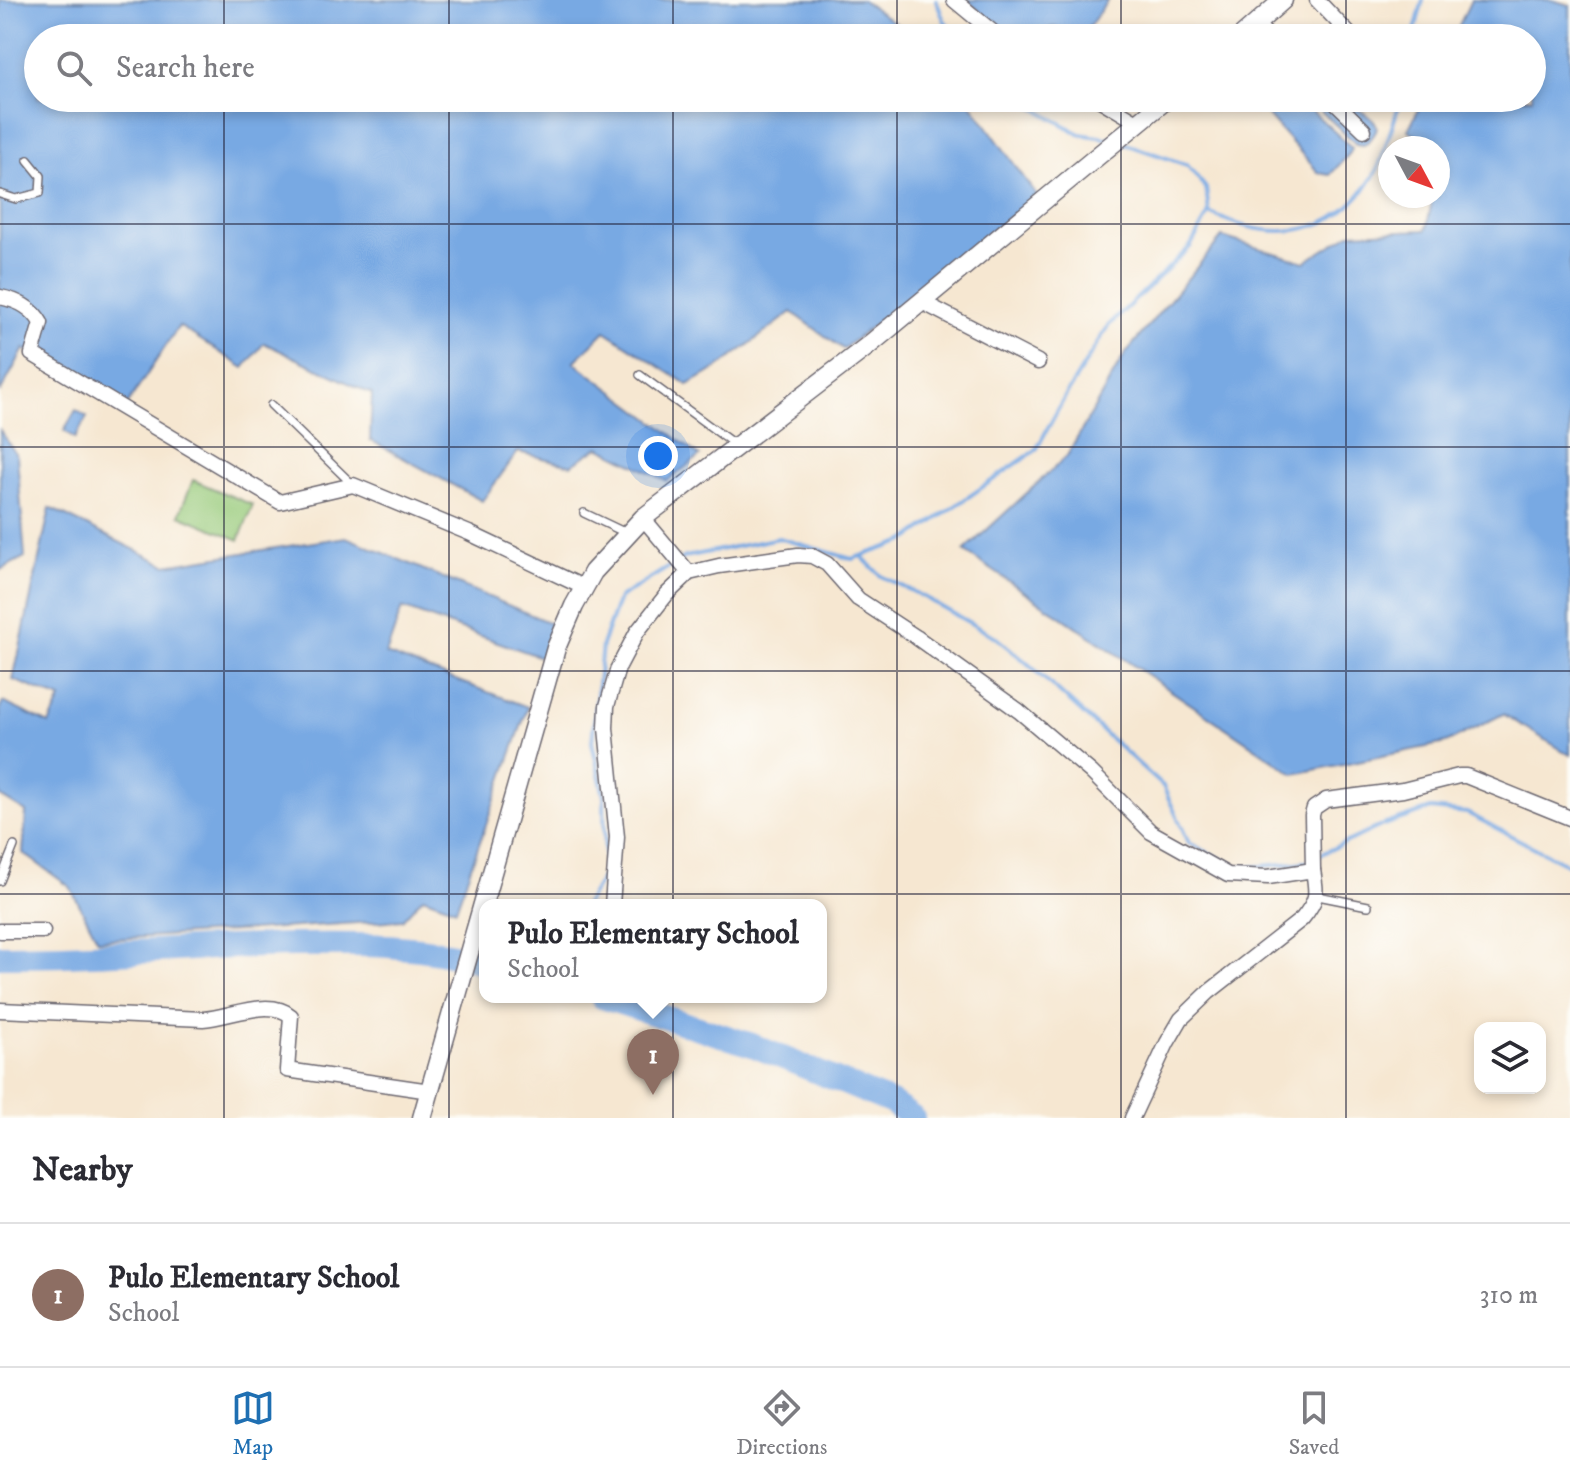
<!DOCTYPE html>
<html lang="en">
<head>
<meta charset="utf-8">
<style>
	body { margin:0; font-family:"IM FELL DW Pica",serif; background:#f7f7f7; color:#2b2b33 }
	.controls { position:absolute; right:24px; bottom:24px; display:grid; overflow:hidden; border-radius:16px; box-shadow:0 4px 12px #0003 }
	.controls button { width:72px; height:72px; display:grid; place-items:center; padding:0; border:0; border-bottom:2px solid #e1e1e2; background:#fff; color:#2b2b33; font:40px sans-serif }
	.compass { position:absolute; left:1378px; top:136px; width:72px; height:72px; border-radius:50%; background:#fff; box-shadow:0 4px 12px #0003; rotate:131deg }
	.you { position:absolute; left:658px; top:456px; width:28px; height:28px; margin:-20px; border:6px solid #fff; border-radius:50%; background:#1a73e8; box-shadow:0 0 0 12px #1a73e833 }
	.badge { display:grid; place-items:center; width:52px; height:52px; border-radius:50%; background:#1f6fb2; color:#fff; font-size:26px; font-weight:700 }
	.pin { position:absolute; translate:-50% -66px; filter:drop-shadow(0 2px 4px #0008) }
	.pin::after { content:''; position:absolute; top:42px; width:28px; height:24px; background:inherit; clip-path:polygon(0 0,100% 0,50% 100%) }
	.popup { position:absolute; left:479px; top:899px; width:348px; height:104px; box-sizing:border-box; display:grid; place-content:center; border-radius:16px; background:#fff; filter:drop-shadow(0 2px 6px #0005); font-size:26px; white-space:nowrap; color:#7c7c81 }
	.popup b { font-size:30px; color:#2b2b33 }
	.popup::after { content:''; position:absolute; left:50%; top:100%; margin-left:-16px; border:16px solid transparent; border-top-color:#fff }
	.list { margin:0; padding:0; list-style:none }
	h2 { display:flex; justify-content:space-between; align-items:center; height:104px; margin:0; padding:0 32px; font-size:34px }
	h2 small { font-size:26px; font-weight:400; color:#7c7c81 }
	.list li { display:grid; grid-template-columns:52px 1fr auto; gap:24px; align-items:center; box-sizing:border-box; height:144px; padding:0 32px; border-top:2px solid #e1e1e2 }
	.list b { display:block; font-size:30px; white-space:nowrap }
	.list p { margin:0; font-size:26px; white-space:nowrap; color:#7c7c81 }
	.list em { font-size:26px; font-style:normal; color:#7c7c81 }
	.icon { flex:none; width:44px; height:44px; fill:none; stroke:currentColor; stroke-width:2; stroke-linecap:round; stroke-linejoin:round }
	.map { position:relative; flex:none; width:1570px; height:1118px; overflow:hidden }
	.search { position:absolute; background:#fff; box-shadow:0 4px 12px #0003; left:24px; right:24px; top:24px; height:88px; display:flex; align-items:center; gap:20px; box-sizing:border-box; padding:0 28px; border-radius:44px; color:#7c7c81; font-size:30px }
	.sheet { height:248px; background:#fff }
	nav { display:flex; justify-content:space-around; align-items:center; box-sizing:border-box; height:112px; border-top:2px solid #e1e1e2; background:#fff; font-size:22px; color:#7c7c81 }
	nav a { display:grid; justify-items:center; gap:4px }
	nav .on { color:#1f6fb2 }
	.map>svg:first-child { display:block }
	.green { fill:#98ca7a; stroke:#5d765a; stroke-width:2 }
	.water { fill:#78a9e3; stroke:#4d668f; stroke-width:2 }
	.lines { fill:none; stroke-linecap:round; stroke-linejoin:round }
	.stream { stroke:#78a9e3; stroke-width:4 }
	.river { stroke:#78a9e3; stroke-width:24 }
	.lane-casing { stroke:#6c6770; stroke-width:10 }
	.street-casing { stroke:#6c6770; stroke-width:17 }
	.secondary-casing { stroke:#6c6770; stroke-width:21 }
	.lane { stroke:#fff; stroke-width:7 }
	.street { stroke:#fff; stroke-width:14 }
	.secondary { stroke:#fff; stroke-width:18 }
	.grid { fill:none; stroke:#22223b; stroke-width:2; stroke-opacity:0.55 }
</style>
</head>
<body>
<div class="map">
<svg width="1570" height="1118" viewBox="0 0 1570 1118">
	<rect width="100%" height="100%" fill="#fdfcf7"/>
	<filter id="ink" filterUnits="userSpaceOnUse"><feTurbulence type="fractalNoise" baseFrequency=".0125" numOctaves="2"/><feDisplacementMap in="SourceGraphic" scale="16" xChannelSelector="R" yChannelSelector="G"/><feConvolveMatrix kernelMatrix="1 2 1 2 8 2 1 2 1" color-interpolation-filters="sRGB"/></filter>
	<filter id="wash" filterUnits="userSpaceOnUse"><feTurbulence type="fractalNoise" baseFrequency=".006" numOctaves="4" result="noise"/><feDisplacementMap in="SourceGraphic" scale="32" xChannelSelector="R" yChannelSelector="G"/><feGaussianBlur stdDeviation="1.8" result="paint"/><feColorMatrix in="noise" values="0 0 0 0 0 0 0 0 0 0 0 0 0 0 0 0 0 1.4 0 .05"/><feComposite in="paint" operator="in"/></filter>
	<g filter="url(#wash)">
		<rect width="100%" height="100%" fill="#f6e7d1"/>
		<polygon class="green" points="193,480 253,505 239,540 179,515"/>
		<g class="water">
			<polygon points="0,0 862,0 916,38 38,38 38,98 967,98 1037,196 843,349 792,312 719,367 688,385 605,331 574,362 700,456 667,481 599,447 571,465 518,452 482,501 370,440 372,394 264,343 244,368 179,326 125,408 24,349 0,393"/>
			<path d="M 967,0 L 1108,0 L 1081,38 C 1060,29 1056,19 1034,38 L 1010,38 Z"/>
			<polygon points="1471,0 1552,0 1570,5 1570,755 1503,714 1446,743 1294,774 964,551 1067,456 1125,354 1222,237 1305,262 1350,233 1426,230 1433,196 1438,196 1441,153 1438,148 1433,148 1408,130 1424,98 1532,98 1532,38 1453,38"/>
			<polygon points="1252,98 1298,98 1352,148 1350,153 1330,175 1319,173"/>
			<path d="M 1307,98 L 1354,98 L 1352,106 C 1373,118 1389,125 1364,145 L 1356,144 Z"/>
			<polygon points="76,410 87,417 75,438 64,431"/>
			<polygon points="0,430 17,456 25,557 0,570"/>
			<polygon points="50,508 166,565 346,537 553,624 543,658 402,608 386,654 528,707 456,909 423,897 402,920 98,940 70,887 23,853 26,812 0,796 0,708 3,702 49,724 61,699 13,680"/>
		</g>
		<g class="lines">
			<g class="stream">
				<polyline points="936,0 944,20 958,38"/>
				<polyline points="1413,38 1423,0"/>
				<polyline points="1017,98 1080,134 1111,139"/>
				<path d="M 1209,213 C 1274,243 1335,239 1375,174 C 1381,164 1384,150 1388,139 C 1392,126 1398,112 1400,98"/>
				<polyline points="861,556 881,576 920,595 995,637 1026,662 1163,786 1189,843 1239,868 1307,862"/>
				<polyline points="1317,856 1383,825 1431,809 1467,813 1570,866"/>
				<polyline points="585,905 605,873 604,796 592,742 602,645 619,598 685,557 779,538 852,559 905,541 1036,450 1067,393 1108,326 1190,247 1209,213 1206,188 1187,165 1123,143"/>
			</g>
			<g class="river">
				<path d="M 0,956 C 97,957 195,947 292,945 C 360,944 420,943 485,963"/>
				<polyline points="602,997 752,1045 892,1103 913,1118"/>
			</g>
		</g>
	</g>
	<g filter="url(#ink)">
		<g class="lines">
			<defs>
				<g id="lane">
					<polyline points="0,194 16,199 40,193 41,176 28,160"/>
					<polyline points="640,375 734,444"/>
					<polyline points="271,405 352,484"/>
					<polyline points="584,513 626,533"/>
					<polyline points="0,881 14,846"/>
					<polyline points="1318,896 1368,906"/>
				</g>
				<g id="street">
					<polyline points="954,0 1000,38"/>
					<polyline points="1317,0 1353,38"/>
					<polyline points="1256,24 1270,38"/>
					<polyline points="1097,98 1139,123"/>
					<polyline points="1331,98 1364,130"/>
					<path d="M 0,297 C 16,300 33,308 41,323 L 32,354 L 280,502 L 353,485 L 469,533 L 583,587"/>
					<polyline points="922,302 1038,362"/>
					<polyline points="643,518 689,573"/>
					<polyline points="1313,870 1312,815 1314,808 1326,800 1403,790 1459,776 1466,776 1570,818"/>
					<path d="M 612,905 L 617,837 L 606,728 L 607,706 L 618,668 L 637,632 L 667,594 L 689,573 L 719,566 L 798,555 L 812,556 L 827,564 L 858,599 L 916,637 L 1019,711 L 1091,772 L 1151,832 L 1228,875 L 1268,877 L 1313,870 C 1317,895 1318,899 1302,919 L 1209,992 L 1181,1019 L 1167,1043 L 1132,1118"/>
					<polyline points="0,931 43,931"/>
					<path d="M 0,1010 L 203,1019 C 228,1018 269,997 291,1016 L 287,1070 L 430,1091"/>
				</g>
				<g id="secondary">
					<polyline points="1240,38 1283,0"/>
					<polyline points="422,1118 556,648 574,606 593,572 643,518 869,345 1168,98"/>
				</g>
			</defs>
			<use href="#lane" class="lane-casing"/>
			<use href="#street" class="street-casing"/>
			<use href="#secondary" class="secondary-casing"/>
			<use href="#lane" class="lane"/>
			<use href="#street" class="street"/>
			<use href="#secondary" class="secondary"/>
		</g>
	</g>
	<path class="grid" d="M 224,0 L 224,38M 449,0 L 449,38M 673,0 L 673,38M 897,0 L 897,38M 1121,0 L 1121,38M 1346,0 L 1346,38M 224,98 L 224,1118M 449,98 L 449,1118M 673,98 L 673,1118M 897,98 L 897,1118M 1121,98 L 1121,1118M 1346,98 L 1346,1118M 0,224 L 1570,224M 0,447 L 1570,447M 0,671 L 1570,671M 0,894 L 1570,894"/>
</svg>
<div class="controls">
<button><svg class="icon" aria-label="layers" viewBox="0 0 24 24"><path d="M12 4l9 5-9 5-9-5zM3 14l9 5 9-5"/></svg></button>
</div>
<svg class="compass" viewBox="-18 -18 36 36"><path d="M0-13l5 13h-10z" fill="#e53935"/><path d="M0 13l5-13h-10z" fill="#7c7c81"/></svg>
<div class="you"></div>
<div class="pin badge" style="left:653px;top:1095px;background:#8d6e63">1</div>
<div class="popup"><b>Pulo Elementary School</b>School</div>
<div class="search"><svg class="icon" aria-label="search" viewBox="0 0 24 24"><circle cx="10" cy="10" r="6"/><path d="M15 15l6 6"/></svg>Search here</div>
</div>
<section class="sheet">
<h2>Nearby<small></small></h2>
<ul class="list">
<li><span class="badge" style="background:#8d6e63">1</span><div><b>Pulo Elementary School</b><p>School</p></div><em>310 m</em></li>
</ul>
</section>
<nav>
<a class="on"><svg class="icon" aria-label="map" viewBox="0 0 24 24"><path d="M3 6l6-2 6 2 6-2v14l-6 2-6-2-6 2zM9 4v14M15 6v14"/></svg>Map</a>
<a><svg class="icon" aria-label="directions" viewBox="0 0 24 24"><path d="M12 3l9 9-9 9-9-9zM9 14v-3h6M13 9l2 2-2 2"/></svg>Directions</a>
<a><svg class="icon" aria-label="saved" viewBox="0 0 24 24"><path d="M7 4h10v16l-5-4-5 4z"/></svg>Saved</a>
</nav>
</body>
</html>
